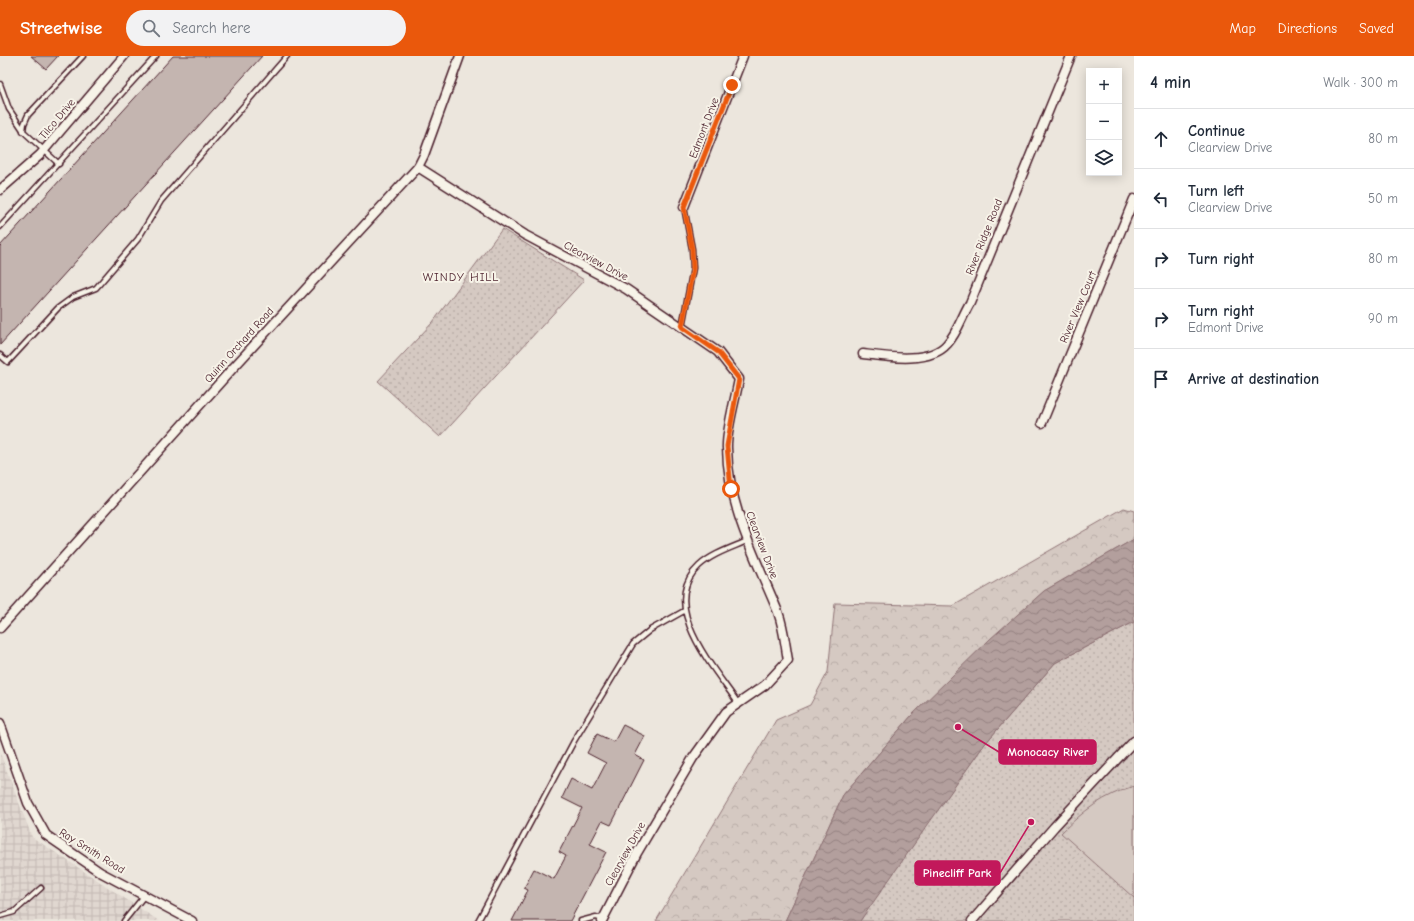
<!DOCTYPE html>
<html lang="en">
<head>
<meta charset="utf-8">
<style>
	body { margin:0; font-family:"Comic Neue",sans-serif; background:#f2f2f3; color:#1f2937 }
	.controls { position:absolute; right:12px; top:12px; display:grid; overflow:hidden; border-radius:0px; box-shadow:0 2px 10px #0003 }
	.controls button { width:36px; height:36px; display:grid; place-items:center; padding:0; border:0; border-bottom:1px solid #e0e1e3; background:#fff; color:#1f2937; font:20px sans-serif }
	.stop { position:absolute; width:12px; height:12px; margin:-9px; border:3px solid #ea580c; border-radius:50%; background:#fff }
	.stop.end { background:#ea580c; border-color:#fff; box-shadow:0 1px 4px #0008 }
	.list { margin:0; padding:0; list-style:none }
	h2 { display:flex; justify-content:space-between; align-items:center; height:52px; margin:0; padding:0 16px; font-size:17px }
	h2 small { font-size:13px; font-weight:400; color:#747a83 }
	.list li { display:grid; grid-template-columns:26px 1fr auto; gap:12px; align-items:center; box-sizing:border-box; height:60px; padding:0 16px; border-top:1px solid #e0e1e3 }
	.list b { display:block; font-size:15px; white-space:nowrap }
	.list p { margin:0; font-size:13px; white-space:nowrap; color:#747a83 }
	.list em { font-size:13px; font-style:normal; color:#747a83 }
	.icon { flex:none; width:22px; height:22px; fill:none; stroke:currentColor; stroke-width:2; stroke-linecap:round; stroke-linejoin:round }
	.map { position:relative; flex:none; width:1134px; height:865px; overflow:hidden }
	header { display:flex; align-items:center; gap:24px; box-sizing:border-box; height:56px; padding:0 20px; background:#ea580c; color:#fff }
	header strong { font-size:19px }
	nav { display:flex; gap:22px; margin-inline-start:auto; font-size:14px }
	.search { width:280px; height:36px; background:#f2f2f3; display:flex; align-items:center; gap:10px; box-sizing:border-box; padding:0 14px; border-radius:22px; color:#747a83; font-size:15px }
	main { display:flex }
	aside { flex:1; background:#fff }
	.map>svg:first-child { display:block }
	.industrial { fill:url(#industrial-grid) }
	.grass { fill:url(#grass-dots); stroke:#907476 }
	.forest { fill:url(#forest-crowns); stroke:#907476 }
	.pitch { fill:#d5c9c2; stroke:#907476 }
	.water { fill:url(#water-waves); stroke:#896c6f }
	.building { fill:#c4b5b0; stroke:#4a1f2b }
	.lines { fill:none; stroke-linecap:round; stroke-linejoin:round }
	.service-casing { stroke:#4a1f2b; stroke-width:7 }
	.minor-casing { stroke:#4a1f2b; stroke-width:11 }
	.service { stroke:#f7f3e8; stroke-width:4 }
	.minor { stroke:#f7f3e8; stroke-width:8 }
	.route { stroke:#ea580c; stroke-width:5 }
	.labels { text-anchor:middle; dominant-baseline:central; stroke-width:4; stroke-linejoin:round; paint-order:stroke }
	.street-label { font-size:11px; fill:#4a1f2b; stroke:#f7f3e8 }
	.neighbourhood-label { font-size:12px; letter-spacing:1px; fill:#4a1f2b; stroke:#f7f3e8 }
	.leader { fill:none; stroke:#c2185b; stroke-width:1.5 }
	.callout-dot { fill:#c2185b; stroke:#f7f3e8; stroke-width:1.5 }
	.callout { fill:#c2185b; stroke:#c2185b; stroke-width:1.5 }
	.callout-label { font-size:12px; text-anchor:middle; font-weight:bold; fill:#fff }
</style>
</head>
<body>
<header>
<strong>Streetwise</strong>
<div class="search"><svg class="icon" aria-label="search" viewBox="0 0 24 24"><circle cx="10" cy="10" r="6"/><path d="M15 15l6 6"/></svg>Search here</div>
<nav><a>Map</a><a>Directions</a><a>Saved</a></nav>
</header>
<main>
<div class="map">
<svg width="1134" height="865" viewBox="0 0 1134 865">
	<defs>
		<pattern id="industrial-grid" width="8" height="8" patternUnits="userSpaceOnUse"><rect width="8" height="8" fill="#e0d7d0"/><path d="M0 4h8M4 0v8" fill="none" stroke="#c2b8b3"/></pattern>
		<pattern id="grass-dots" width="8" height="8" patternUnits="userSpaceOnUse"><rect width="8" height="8" fill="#d5c9c2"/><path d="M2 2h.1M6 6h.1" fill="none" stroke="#b8aca7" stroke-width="1.8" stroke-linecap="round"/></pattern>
		<pattern id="forest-crowns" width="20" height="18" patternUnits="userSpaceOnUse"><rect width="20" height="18" fill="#d5c9c2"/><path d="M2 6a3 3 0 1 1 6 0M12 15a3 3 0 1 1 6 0" fill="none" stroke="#b8aca7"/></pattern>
		<pattern id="water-waves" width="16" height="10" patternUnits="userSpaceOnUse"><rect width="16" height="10" fill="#b39f9d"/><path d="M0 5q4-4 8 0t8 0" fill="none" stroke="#948180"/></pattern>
	</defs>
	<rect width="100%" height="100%" fill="#ece6dd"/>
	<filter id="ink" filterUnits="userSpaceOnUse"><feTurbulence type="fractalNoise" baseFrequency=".025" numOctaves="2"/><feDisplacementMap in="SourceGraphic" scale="8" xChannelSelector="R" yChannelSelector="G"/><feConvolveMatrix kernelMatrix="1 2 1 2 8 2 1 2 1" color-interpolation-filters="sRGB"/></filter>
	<g filter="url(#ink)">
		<polygon class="industrial" points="0,697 32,781 159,865 0,865"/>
		<g class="grass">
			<polygon points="502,173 584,224 440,381 378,325 433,266"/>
			<polygon points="1134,566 1134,865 860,865 873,843 984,689 1055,607"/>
		</g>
		<polygon class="forest" points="1124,452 1134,455 1134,483 1044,535 912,659 843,739 785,865 656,865 776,664 810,649 828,616 835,547 953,550"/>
		<path class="pitch" d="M 1134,730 L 1134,842 L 1061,777 C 1083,755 1104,739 1134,730 Z"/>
		<polygon class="water" points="1134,483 1134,566 1055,607 984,689 860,865 785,865 843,739 912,659 990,583 1044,535"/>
		<g class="building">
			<polygon points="31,0 58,0 46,13"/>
			<polygon points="173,0 262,0 0,289 0,190"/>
			<polygon points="623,669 645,680 635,699 644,704 611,769 602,765 590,788 606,796 570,865 512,865 528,834 524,832 534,813 554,823 566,800 559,796 582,752 562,742 571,723 592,734 606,707 587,697 597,678 614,686"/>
		</g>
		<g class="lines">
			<defs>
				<g id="service">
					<polyline points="0,28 9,53 23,74"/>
					<polyline points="59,108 23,75 24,68 28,59 83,0"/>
					<polyline points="0,171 156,0"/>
					<polyline points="682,271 693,212 692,193 684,151"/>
					<polyline points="0,299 8,306 58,252 73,241 96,232 138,183 161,145 287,0"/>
					<path d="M 738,647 C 715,613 657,549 699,510 C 712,498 731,492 747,485"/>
					<polyline points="0,860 14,856 41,832"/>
					<polyline points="124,865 144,840"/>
					<polyline points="478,865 574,685 633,588 650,574 684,555"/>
					<polyline points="581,865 596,861 603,863"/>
				</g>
				<g id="minor">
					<path d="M 418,111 L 525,179 L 626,233 L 718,296 L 739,323 C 736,341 726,374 727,392 C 728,452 756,502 778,556 C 784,572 785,588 788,604 L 765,629 L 726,656 L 693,702 L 637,797 L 602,865"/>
					<polyline points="0,134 40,99 124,0"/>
					<polyline points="684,151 743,0"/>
					<path d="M 863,298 C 887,301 930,308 947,288 C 958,276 962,260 970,247 L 1071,0"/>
					<polyline points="1042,367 1134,143"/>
					<polyline points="0,572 233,312 418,111 424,99 460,0"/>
					<polyline points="0,667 28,747 46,779 100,816 192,865"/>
					<polyline points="972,865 1054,771 1134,685"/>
				</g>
			</defs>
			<use href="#service" class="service-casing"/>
			<use href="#minor" class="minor-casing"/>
			<use href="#service" class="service"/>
			<use href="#minor" class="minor"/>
		</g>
	</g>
	<g class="lines" filter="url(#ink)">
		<polyline class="route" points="731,433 727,390 739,323 718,296 682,271 693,212 692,193 684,151 732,29"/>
	</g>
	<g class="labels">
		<g class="street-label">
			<text transform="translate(57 63) rotate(-50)">Tilco Drive</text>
			<text transform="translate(704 72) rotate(-69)">Edmont Drive</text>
			<text transform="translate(984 181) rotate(-68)">River Ridge Road</text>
			<text transform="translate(596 205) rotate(28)">Clearview Drive</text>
			<text transform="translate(1078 251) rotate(-67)">River View Court</text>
			<text transform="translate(239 289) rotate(-48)">Quinn Orchard Road</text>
			<text transform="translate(762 489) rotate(69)">Clearview Drive</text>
			<text transform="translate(92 795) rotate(32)">Ray Smith Road</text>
			<text transform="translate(625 798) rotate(-61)">Clearview Drive</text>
		</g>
		<g class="neighbourhood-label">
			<text x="461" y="221">WINDY HILL</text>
		</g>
	</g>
	<path class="leader" d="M958 671L999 696M1031 766L1000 817"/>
	<g class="callout-dot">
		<circle cx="958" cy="671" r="4"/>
		<circle cx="1031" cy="766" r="4"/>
	</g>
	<g class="callout">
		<rect x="999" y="684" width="97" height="24" rx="4"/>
		<rect x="915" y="805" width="85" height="24" rx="4"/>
	</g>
	<g class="callout-label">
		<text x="1048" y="700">Monocacy River</text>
		<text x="957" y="821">Pinecliff Park</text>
	</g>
</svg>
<div class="controls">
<button>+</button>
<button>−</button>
<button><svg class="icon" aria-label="layers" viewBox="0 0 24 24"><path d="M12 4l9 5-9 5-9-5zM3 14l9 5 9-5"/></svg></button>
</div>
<div class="stop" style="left:731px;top:433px"></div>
<div class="stop end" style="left:732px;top:29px"></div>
</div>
<aside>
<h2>4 min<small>Walk · 300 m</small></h2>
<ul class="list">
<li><svg class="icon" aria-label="ahead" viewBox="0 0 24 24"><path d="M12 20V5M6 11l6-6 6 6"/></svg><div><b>Continue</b><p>Clearview Drive</p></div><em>80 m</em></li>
<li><svg class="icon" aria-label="left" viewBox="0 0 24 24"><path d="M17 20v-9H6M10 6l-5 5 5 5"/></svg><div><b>Turn left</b><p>Clearview Drive</p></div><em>50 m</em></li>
<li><svg class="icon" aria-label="right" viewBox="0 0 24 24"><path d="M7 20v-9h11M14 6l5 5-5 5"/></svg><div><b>Turn right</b></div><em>80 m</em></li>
<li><svg class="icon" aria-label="right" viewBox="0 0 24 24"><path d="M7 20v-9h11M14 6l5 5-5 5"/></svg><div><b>Turn right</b><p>Edmont Drive</p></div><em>90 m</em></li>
<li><svg class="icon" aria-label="arrive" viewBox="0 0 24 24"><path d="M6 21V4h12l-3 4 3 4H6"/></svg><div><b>Arrive at destination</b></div></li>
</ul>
</aside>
</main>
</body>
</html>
